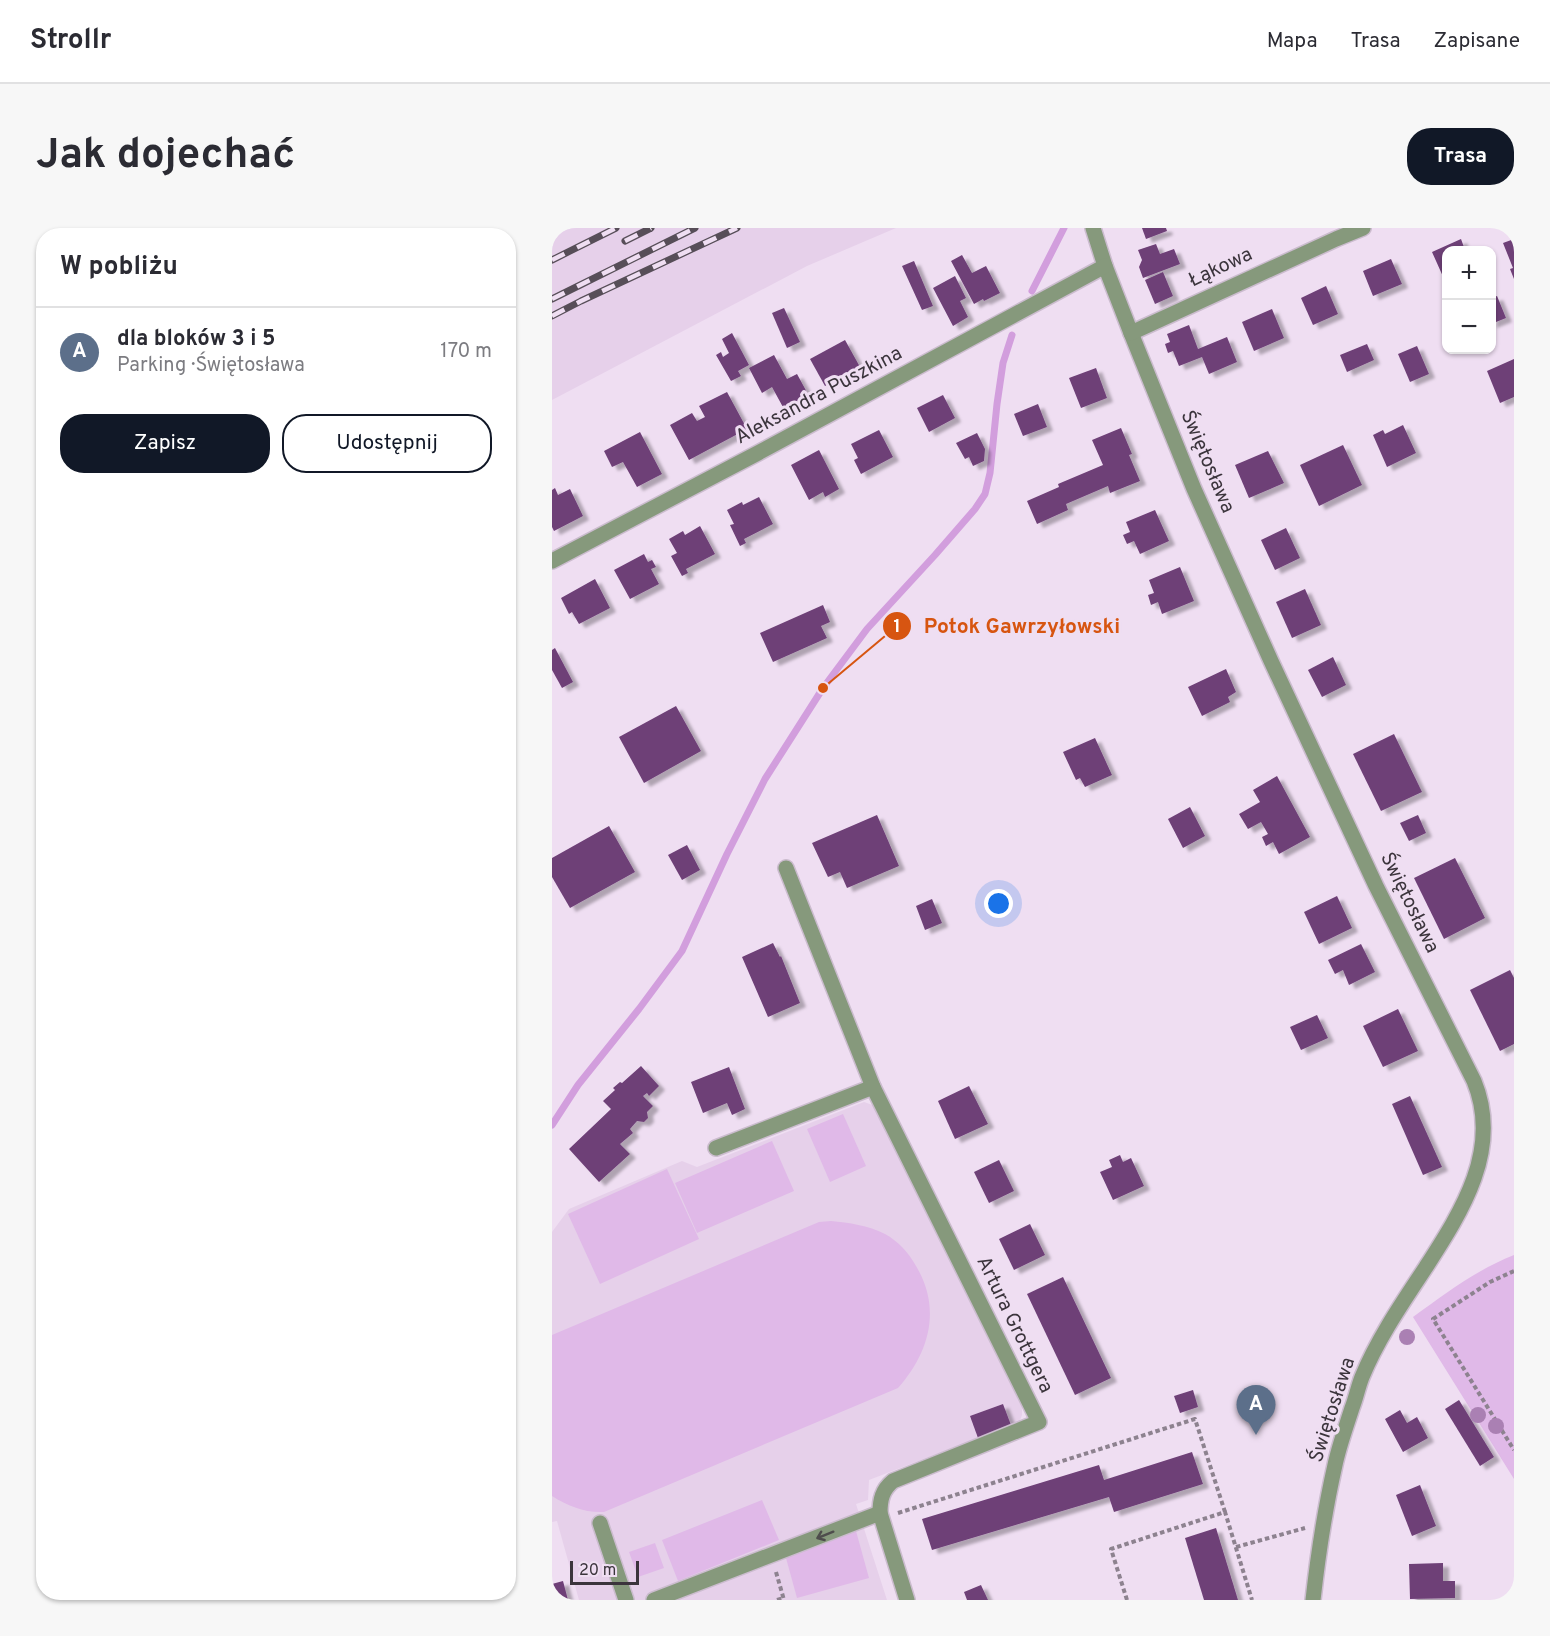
<!DOCTYPE html>
<html lang="pl">
<head>
<meta charset="utf-8">
<style>
	body { margin:0; font-family:Overpass,sans-serif; background:#f7f7f7; color:#2b2b33 }
	.controls { position:absolute; right:18px; top:18px; display:grid; overflow:hidden; border-radius:12px; box-shadow:0 2px 4px #0004 }
	.controls button { width:54px; height:54px; display:grid; place-items:center; padding:0; border:0; border-bottom:2px solid #e1e1e2; background:#fff; color:#2b2b33; font:30px sans-serif }
	.scale { position:absolute; left:18px; bottom:15px; width:69px; box-sizing:border-box; padding-left:6px; border:3px solid #3b343c; border-top:0; font-size:16px; line-height:21px; white-space:nowrap; color:#3b343c; -webkit-text-stroke:4px #efdef2; paint-order:stroke }
	.you { position:absolute; left:447px; top:676px; width:21px; height:21px; margin:-15px; border:4px solid #fff; border-radius:50%; background:#1a73e8; box-shadow:0 0 0 9px #1a73e833 }
	.badge { display:grid; place-items:center; width:39px; height:39px; border-radius:50%; background:#111827; color:#fff; font-size:20px; font-weight:700 }
	.pin { position:absolute; translate:-50% -50px; filter:drop-shadow(0 2px 3px #0008) }
	.pin::after { content:''; position:absolute; top:32px; width:21px; height:18px; background:inherit; clip-path:polygon(0 0,100% 0,50% 100%) }
	.list { margin:0; padding:0; list-style:none }
	h2 { display:flex; justify-content:space-between; align-items:center; height:78px; margin:0; padding:0 24px; font-size:26px }
	h2 small { font-size:20px; font-weight:400; color:#7c7c81 }
	.list li { display:grid; grid-template-columns:39px 1fr auto; gap:18px; align-items:center; box-sizing:border-box; height:90px; padding:0 24px; border-top:2px solid #e1e1e2 }
	.list b { display:block; font-size:22px; white-space:nowrap }
	.list p { margin:0; font-size:20px; white-space:nowrap; color:#7c7c81 }
	.list em { font-size:20px; font-style:normal; color:#7c7c81 }
	.actions { display:flex; gap:12px; padding:18px 24px }
	.actions a { flex:1; padding:14px 0; border:2px solid #111827; border-radius:24px; text-align:center; font-size:21px; color:#111827 }
	.actions .main { background:#111827; color:#fff }
	.map { position:relative; flex:none; width:962px; height:1372px; overflow:hidden; border-radius:24px }
	header { display:flex; align-items:center; gap:36px; box-sizing:border-box; height:84px; padding:0 30px; background:#fff; border-bottom:2px solid #e1e1e2 }
	header strong { font-size:28px }
	nav { display:flex; gap:33px; margin-inline-start:auto; font-size:21px }
	.intro { display:flex; align-items:center; justify-content:space-between; box-sizing:border-box; height:144px; padding:0 36px }
	h1 { margin:0; font-size:42px }
	.button { padding:15px 27px; border-radius:24px; background:#111827; color:#fff; font-size:21px; font-weight:700 }
	main { display:flex; gap:36px; padding:0 36px }
	aside { flex:1; background:#fff; border-radius:24px; box-shadow:0 2px 4px #0004 }
	.map>svg:first-child { display:block }
	.built { fill:#e6d0ea }
	.green { fill:#e0b9e8 }
	.lines { fill:none; stroke-linecap:round; stroke-linejoin:round }
	.stream { stroke:#d29edd; stroke-width:7 }
	.building { fill:#6e3f77; filter:url(#shadow) }
	.minor-casing { stroke:#cbbcce; stroke-width:18 }
	.path { stroke:#8d828f; stroke-width:4; stroke-dasharray:4.5 3; stroke-linecap:butt }
	.minor { stroke:#86997c; stroke-width:15 }
	.rail-casing { stroke:#574e58; stroke-width:7 }
	.rail { stroke:#efdef2; stroke-width:4.5; stroke-dasharray:14; stroke-linecap:butt }
	.tree { fill:#aa80b3 }
	.oneway { stroke:#4e4d4c }
	.labels { text-anchor:middle; dominant-baseline:central; stroke-width:6; stroke-linejoin:round; paint-order:stroke }
	.street-label { font-size:20px; fill:#3b343c; stroke:#efdef2 }
	.leader { fill:none; stroke:#d75511; stroke-width:2 }
	.callout-dot { fill:#d75511; stroke:#efdef2; stroke-width:2 }
	.mark-label { font-size:18px; text-anchor:middle; font-weight:bold; fill:#fff }
	.callout-label { font-size:21px; text-anchor:middle; font-weight:bold; fill:#d75511; stroke:#efdef2; stroke-width:6; stroke-linejoin:round; paint-order:stroke }
</style>
</head>
<body>
<header>
<strong>Strollr</strong>
<nav><a>Mapa</a><a>Trasa</a><a>Zapisane</a></nav>
</header>
<div class="intro"><h1>Jak dojechać</h1><a class="button">Trasa</a></div>
<main>
<aside>
<h2>W pobliżu<small></small></h2>
<ul class="list">
<li><span class="badge" style="background:#5c6f8a">A</span><div><b>dla bloków 3 i 5</b><p>Parking · Świętosława</p></div><em>170 m</em></li>
</ul>
<div class="actions"><a class="main">Zapisz</a><a>Udostępnij</a></div>
</aside>
<div class="map">
<svg width="962" height="1372" viewBox="0 0 962 1372">
	<defs>
		<filter id="shadow"><feDropShadow dx="6" dy="4" stdDeviation="1.5" flood-color="#0004"/></filter>
	</defs>
	<rect width="100%" height="100%" fill="#efdef2"/>
	<g class="built">
		<polygon points="0,0 344,0 255,38 0,172"/>
		<polygon points="312,874 326,879 470,1171 470,1187 467,1195 459,1197 451,1176 419,1188 426,1210 317,1252 316,1272 304,1276 335,1372 27,1372 5,1293 0,1294 0,1004 17,981 130,933 145,939"/>
	</g>
	<g class="green">
		<polygon points="291,886 314,938 278,954 255,901"/>
		<polygon points="220,913 242,963 145,1005 123,955"/>
		<polygon points="115,941 147,1011 48,1056 16,986"/>
		<path d="M 279,993 C 297,995 316,997 333,1006 C 346,1013 357,1025 364,1038 C 390,1081 377,1125 346,1160 L 52,1284 C 33,1285 16,1278 0,1268 L 0,1107 L 267,994 Z"/>
		<path d="M 962,1027 L 962,1251 L 861,1089 C 893,1066 924,1042 962,1027 Z"/>
		<polygon points="210,1272 227,1312 126,1353 110,1312"/>
		<polygon points="304,1303 317,1350 245,1370 234,1330"/>
		<polygon points="103,1315 112,1340 86,1349 77,1324"/>
	</g>
	<g class="lines">
		<g class="stream">
			<polyline points="480,63 512,0"/>
			<polyline points="0,897 26,857 87,781 130,723 175,626 213,551 271,460 315,401 383,327 423,281 433,266 438,245 445,176 451,135 460,107"/>
		</g>
	</g>
	<g class="building">
		<polygon points="590,0 614,0 615,3 594,11"/>
		<polygon points="909,11 913,22 894,22 894,52 893,53 880,24"/>
		<polygon points="962,11 962,51 958,41 961,40 951,15"/>
		<polygon points="604,16 608,26 622,21 628,36 591,50 587,39 590,32 586,22"/>
		<polygon points="410,27 420,45 434,38 448,65 432,73 431,71 422,76 399,33"/>
		<polygon points="839,31 850,56 821,68 811,43"/>
		<polygon points="362,33 381,78 370,82 350,38"/>
		<polygon points="611,44 621,68 603,76 593,52"/>
		<polygon points="403,48 414,70 408,73 416,89 401,98 381,60"/>
		<polygon points="774,58 786,86 761,97 749,70"/>
		<polygon points="945,68 954,90 939,96 939,70"/>
		<polygon points="232,80 248,114 235,120 220,85"/>
		<polygon points="720,81 732,110 702,123 690,94"/>
		<polygon points="637,97 646,121 675,109 685,134 657,146 650,129 627,138 621,123 616,125 613,116 618,114 615,106"/>
		<polygon points="180,105 197,137 186,143 189,148 179,153 164,127 169,124 171,129 177,125 170,111"/>
		<polygon points="293,112 308,139 273,158 258,131"/>
		<polygon points="815,116 822,132 795,144 788,127"/>
		<polygon points="865,118 877,146 858,154 846,126"/>
		<polygon points="222,127 235,151 245,146 257,168 232,181 220,159 210,165 197,140"/>
		<polygon points="962,131 962,169 948,175 935,143"/>
		<polygon points="544,140 555,170 529,180 517,150"/>
		<polygon points="175,164 195,201 137,232 118,197 140,185 145,193 153,189 147,178"/>
		<polygon points="391,167 403,190 377,204 365,180"/>
		<polygon points="486,176 495,199 471,208 462,186"/>
		<polygon points="851,197 864,225 835,239 821,207 831,202 833,206"/>
		<polygon points="569,200 580,226 577,227 588,253 558,265 556,258 514,276 516,282 485,296 475,273 507,259 506,256 551,237 540,212"/>
		<polygon points="327,202 341,229 309,246 302,232 306,230 299,216"/>
		<polygon points="88,204 110,246 85,259 71,234 60,239 52,223"/>
		<polygon points="425,205 433,221 432,233 421,238 417,229 413,231 404,215"/>
		<polygon points="791,217 810,257 767,278 748,237"/>
		<polygon points="267,222 287,261 273,269 271,264 257,272 239,237"/>
		<polygon points="716,223 732,255 697,270 683,237"/>
		<polygon points="3,260 6,267 18,261 31,288 2,303 0,299 0,262"/>
		<polygon points="207,269 221,296 192,311 194,315 188,318 178,297 182,296 175,282 190,274 191,277"/>
		<polygon points="603,282 617,313 588,326 582,313 575,316 571,307 578,304 574,294"/>
		<polygon points="148,298 163,326 134,341 136,345 130,348 119,328 125,325 117,311 131,303 133,307"/>
		<polygon points="734,300 748,330 723,342 709,312"/>
		<polygon points="92,326 96,334 100,332 104,339 99,341 107,356 78,371 62,342"/>
		<polygon points="628,339 642,373 610,386 606,374 599,377 596,367 602,365 597,352"/>
		<polygon points="43,351 58,380 27,396 20,384 17,386 9,370"/>
		<polygon points="753,361 769,397 740,410 724,374"/>
		<polygon points="271,377 278,394 269,398 275,410 221,434 208,405"/>
		<polygon points="3,420 21,454 10,460 0,442 0,422"/>
		<polygon points="781,429 794,457 770,469 756,442"/>
		<polygon points="674,441 684,464 676,469 678,474 650,488 636,459"/>
		<polygon points="124,478 149,523 92,555 67,509"/>
		<polygon points="842,506 870,564 829,583 801,526"/>
		<polygon points="543,510 560,547 533,559 528,550 524,552 511,524"/>
		<polygon points="725,548 758,609 727,626 721,614 714,618 710,609 716,606 709,594 696,601 687,586 708,574 701,562"/>
		<polygon points="638,579 653,608 631,620 616,591"/>
		<polygon points="325,587 347,638 295,660 288,644 276,649 260,615"/>
		<polygon points="866,587 874,605 857,613 848,595"/>
		<polygon points="57,598 83,644 18,680 0,649 0,630"/>
		<polygon points="135,617 148,642 130,652 116,627"/>
		<polygon points="903,630 933,690 892,711 862,650"/>
		<polygon points="785,668 800,700 767,716 752,684"/>
		<polygon points="380,671 390,695 373,702 364,678"/>
		<polygon points="221,715 228,729 229,728 248,775 216,789 190,729"/>
		<polygon points="809,716 823,744 797,757 791,742 783,746 776,732"/>
		<polygon points="958,742 962,750 962,816 948,823 918,762"/>
		<polygon points="846,781 866,823 831,839 811,798"/>
		<polygon points="765,787 776,810 749,822 738,799"/>
		<polygon points="89,838 107,858 97,868 95,865 91,868 101,878 95,884 96,890 92,894 85,893 78,901 81,905 68,916 78,926 47,954 17,921 59,881 51,873 63,862 61,860 68,854 70,855"/>
		<polygon points="177,839 193,881 180,887 175,875 151,885 139,854"/>
		<polygon points="417,858 436,896 403,911 386,873"/>
		<polygon points="858,868 890,939 871,947 840,876"/>
		<polygon points="568,927 571,934 579,930 592,958 561,972 548,944 560,939 557,932"/>
		<polygon points="447,932 462,963 437,975 422,944"/>
		<polygon points="478,996 493,1027 462,1042 447,1011"/>
		<polygon points="511,1049 559,1150 523,1167 475,1066"/>
		<polygon points="641,1162 646,1179 628,1185 622,1168"/>
		<polygon points="907,1172 942,1229 928,1238 893,1181"/>
		<polygon points="451,1176 459,1197 426,1210 418,1188"/>
		<polygon points="848,1182 855,1195 865,1189 876,1210 851,1224 833,1191"/>
		<polygon points="640,1224 651,1256 562,1284 557,1269 380,1322 370,1291 547,1237 552,1252"/>
		<polygon points="868,1257 884,1298 860,1308 844,1267"/>
		<polygon points="664,1300 686,1372 652,1372 633,1310"/>
		<polygon points="891,1335 891,1353 903,1353 903,1370 858,1371 857,1336"/>
		<polygon points="11,1353 16,1372 0,1372 0,1356"/>
		<polygon points="429,1357 436,1372 415,1372 412,1364"/>
	</g>
	<g class="lines">
		<defs>
			<g id="minor">
				<path d="M 541,0 L 553,38 L 579,105 L 642,261 L 719,433 L 824,658 L 922,853 C 950,921 910,983 874,1039 C 851,1074 826,1110 810,1149 C 806,1159 804,1170 800,1180 C 794,1199 787,1218 783,1237 C 773,1281 766,1327 761,1372"/>
				<polyline points="579,105 784,11 811,0"/>
				<polyline points="0,333 206,225 553,38"/>
				<polyline points="234,640 321,859"/>
				<path d="M 164,920 L 321,859 L 487,1194 L 341,1253 C 330,1262 328,1272 328,1285 L 355,1372"/>
				<polyline points="48,1295 74,1372"/>
				<polyline points="102,1372 328,1285"/>
			</g>
		</defs>
		<use href="#minor" class="minor-casing"/>
		<g class="path">
			<polyline points="962,1043 938,1054 881,1091 962,1222"/>
			<polyline points="346,1285 643,1191 673,1284"/>
			<polyline points="684,1319 753,1300"/>
			<polyline points="224,1344 232,1372"/>
			<polyline points="225,1372 232,1370"/>
			<polyline points="575,1372 559,1321 673,1284 700,1372"/>
		</g>
		<use href="#minor" class="minor"/>
		<defs>
			<g id="rail">
				<polyline points="73,13 99,0"/>
				<polyline points="0,32 64,0"/>
				<polyline points="0,71 143,0"/>
				<polyline points="0,88 29,73 185,0"/>
			</g>
		</defs>
		<use href="#rail" class="rail-casing"/>
		<use href="#rail" class="rail"/>
	</g>
	<g class="tree">
		<circle cx="855" cy="1109" r="8"/>
		<circle cx="926" cy="1187" r="8"/>
		<circle cx="944" cy="1198" r="8"/>
	</g>
	<defs><path id="oneway-shaft" d="M-6 0H5M1.5-3L5.5 0L1.5 3" fill="none" stroke-width="1.6" stroke-linecap="round" stroke-linejoin="round" transform="scale(1.5)"/></defs>
	<use class="oneway" href="#oneway-shaft" transform="translate(273 1307) rotate(158)"/>
	<g class="labels">
		<g class="street-label">
			<text transform="translate(669 40) rotate(-25)">Łąkowa</text>
			<text transform="translate(267 168) rotate(-28)">Aleksandra Puszkina</text>
			<text transform="translate(655 234) rotate(67)">Świętosława</text>
			<text transform="translate(857 675) rotate(64)">Świętosława</text>
			<text transform="translate(462 1097) rotate(64)">Artura Grottgera</text>
			<text transform="translate(781 1182) rotate(-72)">Świętosława</text>
		</g>
	</g>
	<path class="leader" d="M271 460L345 398"/>
	<g class="callout-dot">
		<circle cx="271" cy="460" r="6"/>
		<circle cx="345" cy="398" r="15"/>
	</g>
	<g class="mark-label">
		<text x="345" y="404">1</text>
	</g>
	<g class="callout-label">
		<text x="470" y="405">Potok Gawrzyłowski</text>
	</g>
</svg>
<div class="controls">
<button>+</button>
<button>−</button>
</div>
<div class="scale">20 m</div>
<div class="you"></div>
<div class="pin badge" style="left:704px;top:1207px;background:#5c6f8a">A</div>
</div>
</main>
</body>
</html>
